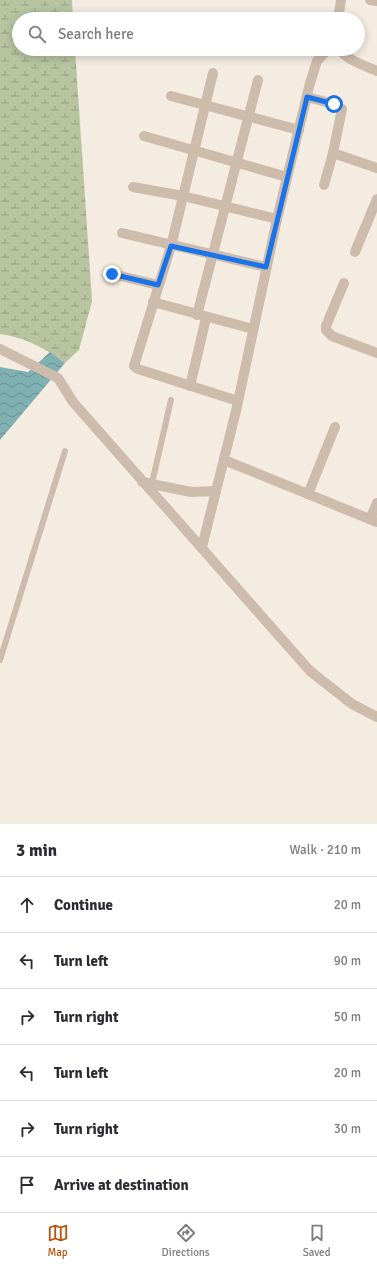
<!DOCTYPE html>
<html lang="en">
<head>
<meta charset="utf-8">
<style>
	body { margin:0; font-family:Signika,sans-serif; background:#f7f7f7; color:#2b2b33 }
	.stop { position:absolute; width:12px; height:12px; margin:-9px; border:3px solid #1a73e8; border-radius:50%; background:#fff }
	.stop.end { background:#1a73e8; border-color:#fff; box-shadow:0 1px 4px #0008 }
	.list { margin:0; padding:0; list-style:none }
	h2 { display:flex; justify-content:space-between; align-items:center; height:52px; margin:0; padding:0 16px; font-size:17px }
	h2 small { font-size:13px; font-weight:400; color:#7c7c81 }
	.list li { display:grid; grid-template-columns:26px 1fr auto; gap:12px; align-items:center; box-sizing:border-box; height:56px; padding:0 16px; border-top:1px solid #e1e1e2 }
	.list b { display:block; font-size:15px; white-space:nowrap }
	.list em { font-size:13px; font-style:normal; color:#7c7c81 }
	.icon { flex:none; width:22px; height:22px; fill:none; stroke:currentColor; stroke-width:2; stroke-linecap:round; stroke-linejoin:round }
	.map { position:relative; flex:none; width:377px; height:824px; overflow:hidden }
	.search { position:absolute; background:#fff; box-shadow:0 2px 10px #0003; left:12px; right:12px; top:12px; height:44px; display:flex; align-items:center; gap:10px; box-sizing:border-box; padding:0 14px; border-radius:22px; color:#7c7c81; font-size:15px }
	.sheet { height:388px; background:#fff }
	nav { display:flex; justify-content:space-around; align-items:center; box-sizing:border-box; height:56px; border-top:1px solid #e1e1e2; background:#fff; font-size:11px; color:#7c7c81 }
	nav a { display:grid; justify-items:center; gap:2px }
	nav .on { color:#b45309 }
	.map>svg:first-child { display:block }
	.wetland { fill:url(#wetland-marsh) }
	.water { fill:url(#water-waves) }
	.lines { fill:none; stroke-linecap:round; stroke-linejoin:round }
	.lane { stroke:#cdbbac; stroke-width:6 }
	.street { stroke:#cdbbac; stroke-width:10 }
	.route { stroke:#1a73e8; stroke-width:5 }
</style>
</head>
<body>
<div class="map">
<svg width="377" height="824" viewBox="0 0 377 824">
	<defs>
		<pattern id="wetland-marsh" width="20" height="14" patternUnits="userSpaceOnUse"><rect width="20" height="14" fill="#b8c4a0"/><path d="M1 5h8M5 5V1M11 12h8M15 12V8" fill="none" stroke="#97a083"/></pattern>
		<pattern id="water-waves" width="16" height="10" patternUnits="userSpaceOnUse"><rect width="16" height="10" fill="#7fb0b2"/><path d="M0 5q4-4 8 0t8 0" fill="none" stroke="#699091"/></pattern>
	</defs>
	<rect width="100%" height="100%" fill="#f4ebe1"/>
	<path class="wetland" d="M 0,0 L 72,0 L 73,19 L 19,19 L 19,49 L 75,49 L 92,301 L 79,350 L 65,363 C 45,348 24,337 0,334 Z"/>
	<polygon class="water" points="50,352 65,363 0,440 0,367 28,372"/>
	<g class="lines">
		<g class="lane">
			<polyline points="152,483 171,400"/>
			<polyline points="0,660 65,451"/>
		</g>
		<g class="street">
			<polyline points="370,0 377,1"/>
			<polyline points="338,19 341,0"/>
			<path d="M 339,49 C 348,61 364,65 377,71"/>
			<polyline points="213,73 171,246 134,366 138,369 238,401"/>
			<polyline points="171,96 299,130"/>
			<polyline points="307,97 334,104 342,109 333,153 324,185"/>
			<polyline points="144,136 287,177"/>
			<polyline points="333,153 377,168"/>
			<polyline points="133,187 183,196 277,219"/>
			<polyline points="122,233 266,267"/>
			<polyline points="355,252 377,199"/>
			<polyline points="112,274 158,285"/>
			<polyline points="344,283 326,326 326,330 332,336 377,353"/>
			<polyline points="153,302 253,329"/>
			<polyline points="197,315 258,80"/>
			<polyline points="0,349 58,378 73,402 310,671 352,704 377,717"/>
			<polyline points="190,386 206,318"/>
			<polyline points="224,460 377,522"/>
			<polyline points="142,482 191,492 216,491"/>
			<polyline points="308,494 335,427"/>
			<polyline points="370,519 377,503"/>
			<polyline points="202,547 236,411 277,219 310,83 317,61 328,49"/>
		</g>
	</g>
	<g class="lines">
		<polyline class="route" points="112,274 158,285 171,246 266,267 307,97 334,104"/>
	</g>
</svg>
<div class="stop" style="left:334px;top:104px"></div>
<div class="stop end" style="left:112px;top:274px"></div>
<div class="search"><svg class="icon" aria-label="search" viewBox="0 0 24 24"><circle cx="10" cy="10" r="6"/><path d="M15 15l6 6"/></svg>Search here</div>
</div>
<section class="sheet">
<h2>3 min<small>Walk · 210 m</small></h2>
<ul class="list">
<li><svg class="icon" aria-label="ahead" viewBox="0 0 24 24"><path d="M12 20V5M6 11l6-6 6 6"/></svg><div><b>Continue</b></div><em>20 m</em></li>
<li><svg class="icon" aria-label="left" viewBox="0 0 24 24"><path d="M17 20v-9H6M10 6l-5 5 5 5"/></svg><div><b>Turn left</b></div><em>90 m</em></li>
<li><svg class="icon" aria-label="right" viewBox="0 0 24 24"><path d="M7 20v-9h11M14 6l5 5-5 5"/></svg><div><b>Turn right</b></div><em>50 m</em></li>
<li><svg class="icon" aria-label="left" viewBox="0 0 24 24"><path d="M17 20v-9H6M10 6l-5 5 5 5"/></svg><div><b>Turn left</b></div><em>20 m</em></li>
<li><svg class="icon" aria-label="right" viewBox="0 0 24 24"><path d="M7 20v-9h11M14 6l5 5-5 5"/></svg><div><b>Turn right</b></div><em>30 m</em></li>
<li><svg class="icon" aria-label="arrive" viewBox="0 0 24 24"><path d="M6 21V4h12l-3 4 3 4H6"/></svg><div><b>Arrive at destination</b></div></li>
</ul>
</section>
<nav>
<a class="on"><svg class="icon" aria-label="map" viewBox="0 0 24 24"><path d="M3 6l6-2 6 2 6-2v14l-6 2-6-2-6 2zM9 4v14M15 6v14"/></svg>Map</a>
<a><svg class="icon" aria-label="directions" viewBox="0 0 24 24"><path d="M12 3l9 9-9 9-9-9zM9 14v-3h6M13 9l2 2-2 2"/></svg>Directions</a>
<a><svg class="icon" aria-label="saved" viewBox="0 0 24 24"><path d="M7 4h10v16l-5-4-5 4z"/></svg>Saved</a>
</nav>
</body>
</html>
